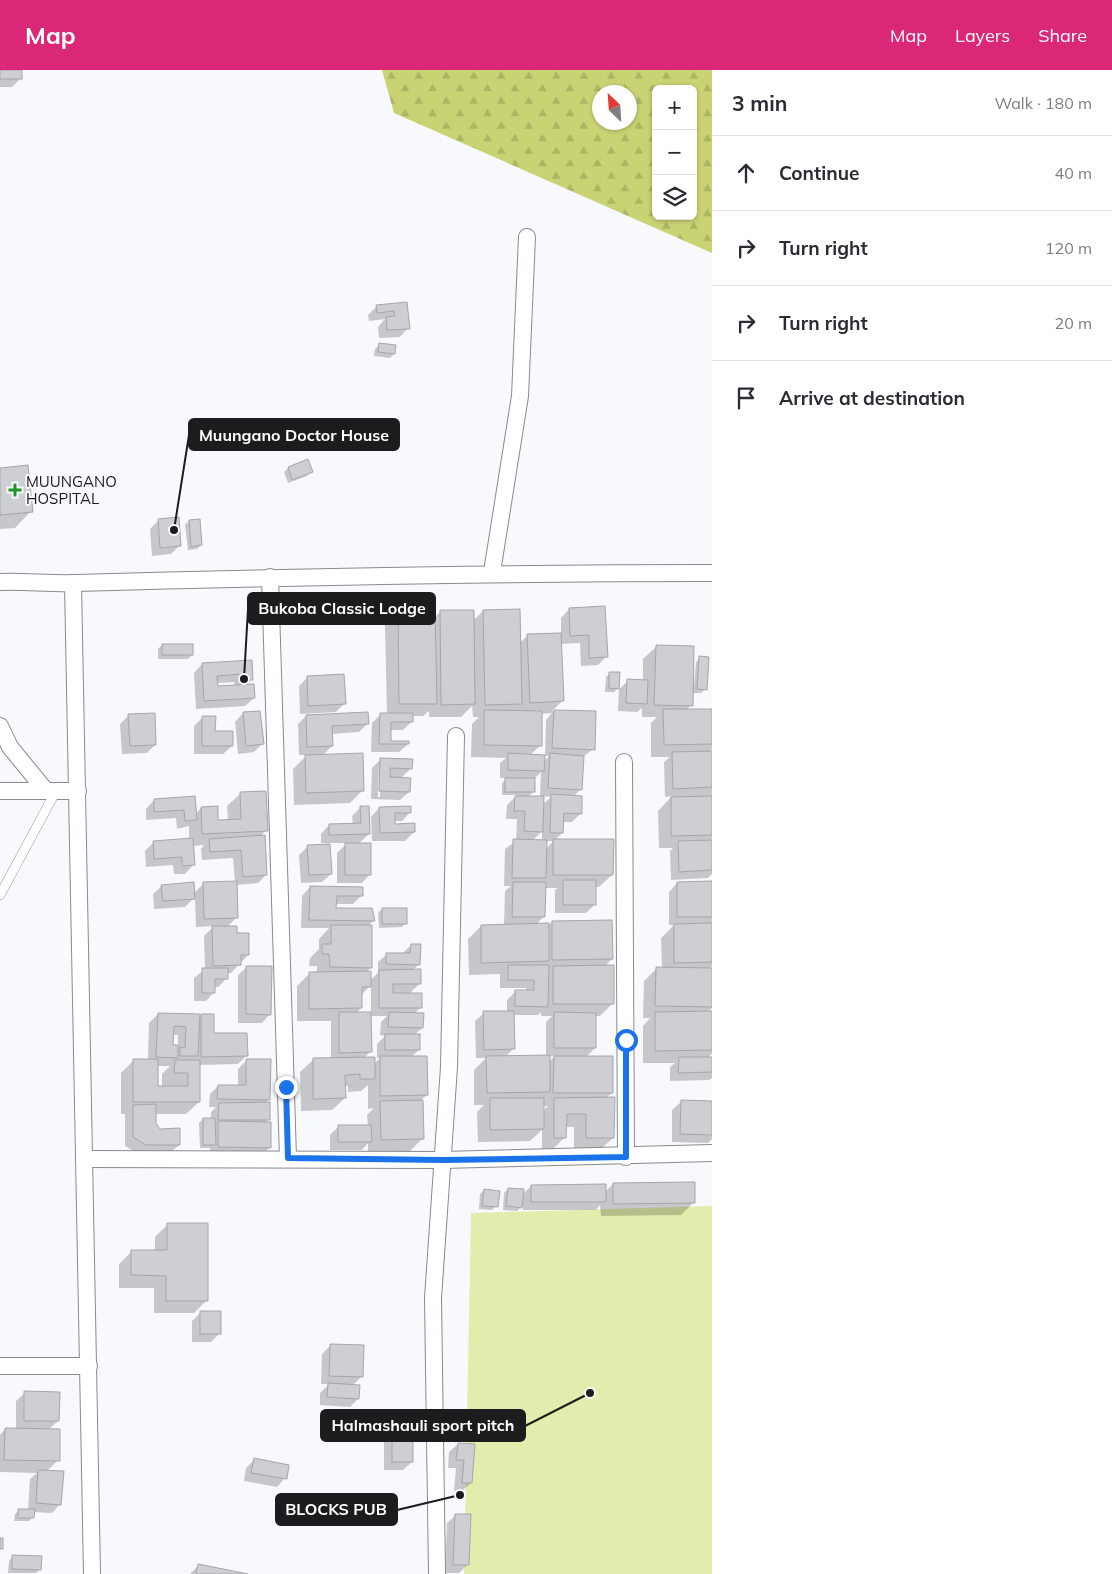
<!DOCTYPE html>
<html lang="en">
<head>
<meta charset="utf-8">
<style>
	body { margin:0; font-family:Mulish,sans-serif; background:#f2f2f3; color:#2b2b33 }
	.controls { position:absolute; right:15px; top:15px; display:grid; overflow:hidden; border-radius:8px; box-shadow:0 1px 4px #0004 }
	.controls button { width:45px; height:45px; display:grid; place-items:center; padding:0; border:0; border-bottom:1px solid #e1e1e2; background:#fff; color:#2b2b33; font:25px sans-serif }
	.compass { position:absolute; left:592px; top:15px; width:45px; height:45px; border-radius:50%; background:#fff; box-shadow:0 1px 4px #0004; rotate:335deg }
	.stop { position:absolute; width:15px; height:15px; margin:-11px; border:4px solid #1a73e8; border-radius:50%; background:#fff }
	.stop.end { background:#1a73e8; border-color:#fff; box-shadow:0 1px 5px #0008 }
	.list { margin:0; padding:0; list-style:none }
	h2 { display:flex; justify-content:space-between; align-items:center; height:65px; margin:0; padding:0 20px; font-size:21px }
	h2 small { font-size:16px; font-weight:400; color:#7c7c81 }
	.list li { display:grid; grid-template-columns:32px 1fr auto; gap:15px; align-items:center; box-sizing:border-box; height:75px; padding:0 20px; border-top:1px solid #e1e1e2 }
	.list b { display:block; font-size:19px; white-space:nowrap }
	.list em { font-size:16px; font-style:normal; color:#7c7c81 }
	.icon { flex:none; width:28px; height:28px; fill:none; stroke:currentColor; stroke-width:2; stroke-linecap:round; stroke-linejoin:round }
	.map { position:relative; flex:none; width:712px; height:1504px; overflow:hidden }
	header { display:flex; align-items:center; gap:30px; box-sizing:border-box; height:70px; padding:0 25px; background:#db2777; color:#fff }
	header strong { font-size:24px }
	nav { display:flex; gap:28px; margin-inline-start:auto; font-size:18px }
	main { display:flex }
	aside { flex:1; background:#fff }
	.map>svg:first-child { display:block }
	.forest { fill:url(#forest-firs); fill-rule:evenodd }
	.pitch { fill:#e4ecad }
	.shadow { fill:#0003; fill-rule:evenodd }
	.building { fill:#cecfd3; stroke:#a5a6aa }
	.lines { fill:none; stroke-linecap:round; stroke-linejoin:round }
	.lane-casing { stroke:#8a8a8e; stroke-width:10 }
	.street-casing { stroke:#8a8a8e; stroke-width:18 }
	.lane { stroke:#fff; stroke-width:9 }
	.street { stroke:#fff; stroke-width:16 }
	.route { stroke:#1a73e8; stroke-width:6 }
	.poi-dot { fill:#1e9423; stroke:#f8f9fd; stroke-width:2 }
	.labels { text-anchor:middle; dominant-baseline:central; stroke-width:4; stroke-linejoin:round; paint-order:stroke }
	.poi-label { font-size:15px; fill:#1c1c1e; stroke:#f8f9fd; text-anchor:start }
	.leader { fill:none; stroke:#1c1c1e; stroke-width:2 }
	.callout-dot { fill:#1c1c1e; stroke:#f8f9fd; stroke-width:2 }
	.callout { fill:#1c1c1e; stroke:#1c1c1e; stroke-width:2 }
	.callout-label { font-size:16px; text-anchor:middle; font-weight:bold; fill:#fff }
</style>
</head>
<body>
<header>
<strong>Map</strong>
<nav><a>Map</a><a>Layers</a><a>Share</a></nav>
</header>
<main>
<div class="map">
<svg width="712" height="1504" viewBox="0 0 712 1504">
	<defs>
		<pattern id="forest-firs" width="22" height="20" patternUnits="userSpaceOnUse" patternTransform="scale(1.25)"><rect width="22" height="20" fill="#c9d373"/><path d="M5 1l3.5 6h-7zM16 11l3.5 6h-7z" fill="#acb563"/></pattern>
	</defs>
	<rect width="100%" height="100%" fill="#f8f9fd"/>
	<path class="forest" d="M 382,0 L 712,0 L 712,183 L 394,43 ZM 656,19 L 693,19 L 693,146 L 656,146 ZM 600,22 L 630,22 L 630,52 L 600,52 Z"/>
	<polygon class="pitch" points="712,1136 712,1504 464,1504 471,1143"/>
	<g class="shadow">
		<polygon points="0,0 21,0 21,8 12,17 0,17"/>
		<polygon points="406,234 408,258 400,267 379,268 378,257 385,249 369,251 368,245 377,236"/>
		<polygon points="379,275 394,284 390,288 374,286 375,279"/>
		<polygon points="307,391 311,402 307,406 288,413 284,402 288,398"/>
		<polygon points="0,399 31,441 15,458 0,459"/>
		<polygon points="159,450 179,476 171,484 152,486 150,459"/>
		<polygon points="189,451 201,475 197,479 188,480 185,455"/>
		<path d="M 569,539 L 606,587 L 598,595 L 581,596 L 580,573 L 560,574 L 562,631 L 552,641 L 595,643 L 593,679 L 583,687 L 581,719 L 573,727 L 580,744 L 572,752 L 563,752 L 562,763 L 554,771 L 612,805 L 599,817 L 595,817 L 595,834 L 586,843 L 555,843 L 555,820 L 558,818 L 544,818 L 543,847 L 536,855 L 547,857 L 552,852 L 612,889 L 604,897 L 613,933 L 600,946 L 595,946 L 595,978 L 586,987 L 612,1023 L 606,1028 L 613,1068 L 600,1080 L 574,1080 L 574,1057 L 565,1057 L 565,1067 L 552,1080 L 542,1080 L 542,1060 L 530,1071 L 478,1072 L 477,1042 L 484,1035 L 474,1035 L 474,1000 L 486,988 L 476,988 L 475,951 L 484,943 L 507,942 L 507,930 L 516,921 L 526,921 L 526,918 L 500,918 L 500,904 L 469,905 L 468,869 L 481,856 L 504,855 L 505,821 L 511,816 L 504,816 L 505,779 L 516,771 L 517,749 L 506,749 L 507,735 L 517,725 L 502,725 L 502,713 L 507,708 L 500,708 L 500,693 L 506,688 L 471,687 L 472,654 L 479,647 L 473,647 L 472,636 L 461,647 L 429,647 L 429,641 L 423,646 L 412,646 L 412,651 L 403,660 L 390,660 L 390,672 L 408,674 L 399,682 L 371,682 L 372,653 L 380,645 L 387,645 L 385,555 L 398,542 L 434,548 L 441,541 L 473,551 L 483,541 L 519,574 L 527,566 L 561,564 L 561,548 ZM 552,643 L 546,650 L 545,686 L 530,685 L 541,675 L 541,644 ZM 543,686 L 549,686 L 543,692 ZM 541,702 L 540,727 L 528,727 L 534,721 L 534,709 ZM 542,726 L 551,727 L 542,735 ZM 542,761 L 542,771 L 532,771 ZM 546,771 L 553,771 L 546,779 ZM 541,942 L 541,946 L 552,946 L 546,952 L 546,986 L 505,987 L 513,979 L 513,945 L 538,945 ZM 548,986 L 555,986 L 548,993 ZM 543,1036 L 548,1036 L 543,1041 Z"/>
		<polygon points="162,575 192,585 188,589 158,589 158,579"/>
		<polygon points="656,577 692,616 694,616 696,592 700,588 705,619 701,623 692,623 691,635 686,640 712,640 712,679 709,682 712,682 712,769 710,771 712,771 712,804 708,808 671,810 670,781 673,778 659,778 658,741 672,726 665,727 664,692 670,687 651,687 651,653 657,647 642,647 642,638 637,642 618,641 619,619 628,611 643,611 643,589"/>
		<path d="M 251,592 L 252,609 L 246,616 L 254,628 L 245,636 L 196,639 L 194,603 L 202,594 ZM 234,612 L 235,616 L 217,617 L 216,613 Z"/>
		<polygon points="610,603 618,618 614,622 605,622 606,607"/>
		<polygon points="307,608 345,633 336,642 300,644 299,616"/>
		<polygon points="243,643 262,674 254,682 238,684 235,652"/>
		<polygon points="129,645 155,675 147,683 122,684 120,654"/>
		<polygon points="306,646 367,654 359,662 331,664 332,676 322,686 363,720 350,733 294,735 293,699 307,685 299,685 298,654"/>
		<polygon points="203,647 214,662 232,676 223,684 194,684 194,656"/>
		<path d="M 381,689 L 411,698 L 401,708 L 409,722 L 400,730 L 371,729 L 372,698 ZM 379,696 L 381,696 L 380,727 L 378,727 Z"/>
		<polygon points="240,724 266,760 260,767 266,805 258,813 236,815 237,847 227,857 235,865 248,885 231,903 226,903 226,909 218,917 214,917 214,922 206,931 194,931 194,908 205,899 204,866 214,856 196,857 195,827 185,837 154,839 153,824 162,816 193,824 204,813 235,812 233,788 202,790 201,779 204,775 192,776 193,795 185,804 174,804 173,795 146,797 145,781 153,773 189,769 189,756 177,759 176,748 146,750 146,739 154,730 194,728 195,745 201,738 217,751 228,750 227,736"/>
		<polygon points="361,737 369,764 358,774 370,804 362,813 337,813 337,783 347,773 321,773 321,764 329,755 353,754 352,746"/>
		<polygon points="379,738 410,742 402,751 394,751 394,755 414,762 405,771 372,771 371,747"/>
		<polygon points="308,776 331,804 322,812 301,813 299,785"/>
		<polygon points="677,813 712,813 712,896 709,899 712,899 712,938 707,943 712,943 712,984 708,988 712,988 712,1008 709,1010 670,1011 670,997 675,993 643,993 643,956 650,948 643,948 644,911 657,898 662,898 661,868 674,855 669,855 669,822"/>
		<path d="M 310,817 L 361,826 L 353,834 L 335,834 L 335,839 L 374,850 L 368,856 L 371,897 L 366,902 L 369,911 L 378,903 L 378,892 L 387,884 L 402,884 L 411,875 L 419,894 L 412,901 L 420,913 L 409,924 L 421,937 L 414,944 L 422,958 L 414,965 L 419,980 L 411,987 L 427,1025 L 422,1029 L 423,1068 L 410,1081 L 368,1083 L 368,1073 L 362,1080 L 330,1080 L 330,1065 L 338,1057 L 368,1056 L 367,1045 L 374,1038 L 368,1039 L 368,1015 L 361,1021 L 348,1022 L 348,1016 L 344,1016 L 345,1028 L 332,1040 L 301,1041 L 300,1002 L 313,990 L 331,989 L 331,951 L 297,951 L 297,916 L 310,903 L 317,903 L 317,896 L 309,896 L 310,888 L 319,879 L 319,869 L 329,858 L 301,858 L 302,826 ZM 371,915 L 371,943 L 356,943 L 361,938 L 361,925 ZM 370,946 L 387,946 L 381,952 L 380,965 L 385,966 L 377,974 L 377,988 L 380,988 L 374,994 L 363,989 L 370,982 Z"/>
		<polygon points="382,839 406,853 402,857 379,858 378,843"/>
		<polygon points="247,897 270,944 262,953 238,953 238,905"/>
		<path d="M 158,944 L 198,948 L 202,945 L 212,965 L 246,986 L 238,994 L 199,995 L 199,1032 L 186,1044 L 155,1044 L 155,1053 L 160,1060 L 179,1075 L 170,1083 L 137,1083 L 125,1076 L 125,1044 L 121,1044 L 121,1003 L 134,990 L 148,990 L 149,953 ZM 173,965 L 178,965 L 178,976 L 172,976 ZM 157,996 L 170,996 L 162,1004 L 162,1017 L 157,1017 Z"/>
		<polygon points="247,990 269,1029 264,1034 268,1050 265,1053 269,1078 261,1086 210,1086 210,1078 200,1078 199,1053 203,1049 211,1049 211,1042 216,1037 209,1037 210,1024 218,1016 238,1016 238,999"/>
		<polygon points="681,1032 712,1032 712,1069 708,1073 672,1072 672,1040"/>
		<polygon points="613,1114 694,1132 681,1145 601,1146 600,1135 596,1140 523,1140 523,1135 517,1141 503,1140 504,1123 508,1119 522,1125 531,1116 605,1122"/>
		<polygon points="484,1120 496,1136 492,1140 479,1139 480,1124"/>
		<polygon points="167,1155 207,1230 194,1243 154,1243 154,1218 119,1218 119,1194 132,1181 155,1181 155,1167"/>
		<polygon points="201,1242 220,1263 211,1272 192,1272 192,1251"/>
		<polygon points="331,1275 361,1307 352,1316 358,1329 350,1337 320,1335 320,1323 329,1314 321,1314 322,1284"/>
		<polygon points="25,1323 58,1351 48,1360 58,1390 47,1401 60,1434 52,1443 33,1442 33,1447 29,1451 14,1451 15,1444 19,1440 28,1440 30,1409 37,1403 0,1402 0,1365 5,1359 16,1360 16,1331"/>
		<polygon points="392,1358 412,1392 403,1400 384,1400 384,1366"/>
		<polygon points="458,1374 473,1375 471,1413 462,1421 454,1421 456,1398 448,1398 449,1382"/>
		<polygon points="254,1390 285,1408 277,1417 244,1411 246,1398"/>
		<polygon points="456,1445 467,1495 459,1503 445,1503 447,1453"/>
		<polygon points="13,1487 40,1499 36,1503 8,1503 9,1491"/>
		<polygon points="199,1495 241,1504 190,1504"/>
	</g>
	<g class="building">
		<rect x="0" y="0" width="22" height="9"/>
		<polygon points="407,232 410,259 387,260 386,247 395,246 394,241 377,243 376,235"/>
		<polygon points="379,273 396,275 395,284 378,282"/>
		<polygon points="308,389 313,402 292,410 288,397"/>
		<polygon points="28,395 33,442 0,445 0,398"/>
		<polygon points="179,447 181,476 160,478 158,449"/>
		<polygon points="200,449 202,475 191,477 189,450"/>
		<polygon points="605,536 608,587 589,588 589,565 570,566 569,538"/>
		<polygon points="435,539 437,634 399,634 398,540"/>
		<polygon points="520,539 522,634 485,635 483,540"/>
		<polygon points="440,540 474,540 475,634 441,635"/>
		<polygon points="561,563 564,631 530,633 527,564"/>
		<rect x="162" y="574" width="31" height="11"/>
		<polygon points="656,575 694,576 693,636 654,635"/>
		<polygon points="699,586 709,587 707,620 697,619"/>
		<polygon points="252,590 253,610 244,610 242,604 217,606 218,616 254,614 255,628 204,631 202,593"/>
		<polygon points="609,602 620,602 619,619 609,618"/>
		<polygon points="344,604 346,634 308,636 307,606"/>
		<polygon points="627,609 648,610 647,634 626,633"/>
		<polygon points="663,639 712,639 712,674 664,675"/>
		<polygon points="484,640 542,641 542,676 484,675"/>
		<polygon points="554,640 596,641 595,680 552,678"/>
		<polygon points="260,641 264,674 246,676 243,642"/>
		<polygon points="368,642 369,654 332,656 333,676 307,677 306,645"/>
		<polygon points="155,643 156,675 130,676 128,644"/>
		<polygon points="380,643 413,643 413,652 391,652 391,671 409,671 409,674 379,674"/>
		<polygon points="202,646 216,646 215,661 233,661 233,676 202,676"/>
		<polygon points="712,681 712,717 673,719 672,682"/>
		<polygon points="363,683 364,721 306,723 305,685"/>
		<polygon points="508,683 545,685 544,701 508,700"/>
		<polygon points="550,683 584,686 582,720 548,718"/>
		<polygon points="380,688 413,689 412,699 390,698 390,707 411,708 410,722 379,721"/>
		<rect x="505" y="708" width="30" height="14"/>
		<polygon points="266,721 268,761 202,764 201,737 218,736 218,750 241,749 240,722"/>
		<polygon points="551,724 582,726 582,744 564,743 563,763 550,763"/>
		<polygon points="195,726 197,750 185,751 184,740 154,742 154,729"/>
		<polygon points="515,726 544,726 543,762 524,761 525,741 514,741"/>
		<polygon points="712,726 712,765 671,766 671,727"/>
		<polygon points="360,736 369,736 370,764 329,765 329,754 361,753"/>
		<polygon points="411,736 411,743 395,743 395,754 415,753 415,762 380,763 379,737"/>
		<polygon points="265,765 267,805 243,807 241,780 210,782 209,769"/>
		<polygon points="193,768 195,795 182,796 182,787 154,789 153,771"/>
		<polygon points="513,769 547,770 546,808 512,808"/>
		<polygon points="553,769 614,769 613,805 553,805"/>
		<polygon points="712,770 712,800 679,802 678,771"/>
		<rect x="345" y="773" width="26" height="32"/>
		<polygon points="330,774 332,804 309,805 307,775"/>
		<rect x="563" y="810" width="33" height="25"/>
		<polygon points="237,811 238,848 204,849 203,812"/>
		<polygon points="712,811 712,847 677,847 677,812"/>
		<polygon points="194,812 195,829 163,831 161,815"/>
		<polygon points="513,812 546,812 545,847 512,847"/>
		<polygon points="310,816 363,817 363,826 337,826 336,838 372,838 375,851 309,850"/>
		<rect x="382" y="838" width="25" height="16"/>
		<polygon points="612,850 613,889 552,890 552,851"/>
		<polygon points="549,853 549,891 481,893 481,855"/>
		<polygon points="712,853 712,892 674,893 674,854"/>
		<polygon points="331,855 372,855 372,898 330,897 329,884 322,884 322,874 331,874"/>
		<polygon points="212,856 237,856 237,863 249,863 249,885 241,885 241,895 213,896"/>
		<polygon points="411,874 421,874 420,895 386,894 386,883 410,883"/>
		<polygon points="508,895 549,895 548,937 515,936 515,920 534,920 534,910 508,910"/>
		<polygon points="614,895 614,934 553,934 553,896"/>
		<polygon points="246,896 272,896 271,945 246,944"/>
		<polygon points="656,897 712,898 712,937 655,936"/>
		<polygon points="202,898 228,898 228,909 215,909 215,923 202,923"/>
		<polygon points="421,899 421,914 393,914 393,923 422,923 422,938 379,938 379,900"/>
		<polygon points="371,901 371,917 362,917 362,938 309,939 309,902"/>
		<polygon points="483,941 514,941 515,979 484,980"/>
		<polygon points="712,941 712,980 655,981 655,942"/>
		<polygon points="339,942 371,942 372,982 339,983"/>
		<polygon points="389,942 424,943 423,958 388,957"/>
		<polygon points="554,942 596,943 596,978 554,978"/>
		<polygon points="158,943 200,944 198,986 180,986 180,977 185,978 186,957 174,956 173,975 178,975 178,988 156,987"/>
		<polygon points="201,944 214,944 214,963 247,963 248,986 201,987"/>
		<rect x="385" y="964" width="35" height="16"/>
		<polygon points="550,985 550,1022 487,1023 486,986"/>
		<polygon points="380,986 427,986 428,1025 380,1026"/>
		<polygon points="554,986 613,986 613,1023 553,1023"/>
		<polygon points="375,987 375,1009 360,1009 360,1004 345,1005 346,1028 313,1029 313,988"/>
		<polygon points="679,987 712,987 712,1002 678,1003"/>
		<polygon points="133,989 158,989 158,1016 188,1016 188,1003 174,1003 175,990 200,990 200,1032 133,1032"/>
		<polygon points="246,989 271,989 270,1030 217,1029 218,1015 246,1015"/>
		<polygon points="615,1027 614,1068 586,1068 586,1044 567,1044 566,1068 554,1068 554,1028"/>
		<polygon points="490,1028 544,1028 544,1059 490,1060"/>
		<polygon points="423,1030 424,1069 381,1070 380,1031"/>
		<polygon points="681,1030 712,1031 712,1065 680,1064"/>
		<polygon points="270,1032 270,1050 218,1050 219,1033"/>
		<polygon points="156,1034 156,1053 160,1059 180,1058 180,1075 146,1075 133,1067 133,1035"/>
		<polygon points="203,1048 215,1048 216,1075 203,1075"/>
		<polygon points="218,1051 271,1052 271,1078 218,1077"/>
		<polygon points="338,1055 371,1055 372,1072 338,1072"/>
		<polygon points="695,1112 695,1133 613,1134 613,1113"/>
		<polygon points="606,1114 606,1132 531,1132 531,1115"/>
		<polygon points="508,1118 524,1119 522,1138 506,1136"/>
		<polygon points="484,1119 500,1121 498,1137 482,1136"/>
		<polygon points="167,1153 208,1153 208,1231 166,1231 166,1206 131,1205 131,1180 167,1180"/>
		<rect x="200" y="1241" width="21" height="23"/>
		<polygon points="330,1274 364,1275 363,1307 329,1306"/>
		<polygon points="328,1313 360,1315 359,1329 327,1327"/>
		<polygon points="24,1321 60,1322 59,1351 24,1351"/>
		<rect x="392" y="1356" width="21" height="36"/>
		<polygon points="5,1358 60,1359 60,1391 4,1390"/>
		<polygon points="458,1373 475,1374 472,1413 462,1413 464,1390 456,1390"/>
		<polygon points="254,1388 289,1395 287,1409 251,1403"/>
		<polygon points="38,1400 64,1401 61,1435 36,1433"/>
		<polygon points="18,1439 35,1439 34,1448 18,1448"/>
		<polygon points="455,1444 471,1444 469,1495 453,1495"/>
		<rect x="0" y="1468" width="3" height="11"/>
		<polygon points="12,1485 42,1486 41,1500 12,1499"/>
		<polygon points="198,1494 248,1504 196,1504"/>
	</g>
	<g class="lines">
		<defs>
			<polyline id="lane" points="0,825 56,721"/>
			<g id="street">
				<polyline points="492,502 520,326 527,167"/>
				<polyline points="270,507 288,1088"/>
				<path d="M 0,512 C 25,511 51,514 76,513 C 288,507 500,503 712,503"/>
				<polyline points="73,513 92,1504"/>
				<polyline points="0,656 10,677 46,721"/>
				<polyline points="624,692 626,1087"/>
				<polyline points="0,721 78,721"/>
				<polyline points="84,1089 443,1090 712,1083"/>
				<polyline points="0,1296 89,1296"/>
				<polyline points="437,1504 433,1228 449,997 456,666"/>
			</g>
		</defs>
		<use href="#lane" class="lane-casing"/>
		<use href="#street" class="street-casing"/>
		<use href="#lane" class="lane"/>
		<use href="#street" class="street"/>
	</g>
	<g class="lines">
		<polyline class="route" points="286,1017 288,1088 443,1090 626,1087 626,970"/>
	</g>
	<path class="poi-dot" d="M12.5 412.5h5v5h5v5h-5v5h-5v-5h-5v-5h5z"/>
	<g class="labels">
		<g class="poi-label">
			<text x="26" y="411">MUUNGANO<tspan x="26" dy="17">HOSPITAL</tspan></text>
		</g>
	</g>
	<path class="leader" d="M174 460L189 365M244 609L248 539M590 1323L525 1356M460 1425L397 1440"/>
	<g class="callout-dot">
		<circle cx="174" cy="460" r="5"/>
		<circle cx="244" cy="609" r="5"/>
		<circle cx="590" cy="1323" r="5"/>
		<circle cx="460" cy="1425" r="5"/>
	</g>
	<g class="callout">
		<rect x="189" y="349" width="210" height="31" rx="5"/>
		<rect x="248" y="523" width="187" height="31" rx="5"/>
		<rect x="321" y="1340" width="204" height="31" rx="5"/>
		<rect x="276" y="1424" width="121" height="31" rx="5"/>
	</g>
	<g class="callout-label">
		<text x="294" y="371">Muungano Doctor House</text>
		<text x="342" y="544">Bukoba Classic Lodge</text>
		<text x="423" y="1361">Halmashauli sport pitch</text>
		<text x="336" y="1445">BLOCKS PUB</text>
	</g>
</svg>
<div class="controls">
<button>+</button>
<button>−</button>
<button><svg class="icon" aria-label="layers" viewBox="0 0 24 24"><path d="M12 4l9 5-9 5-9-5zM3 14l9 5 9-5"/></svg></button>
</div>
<svg class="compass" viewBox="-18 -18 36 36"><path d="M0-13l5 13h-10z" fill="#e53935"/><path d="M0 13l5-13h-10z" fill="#7c7c81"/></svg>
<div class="stop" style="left:626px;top:970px"></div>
<div class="stop end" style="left:286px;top:1017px"></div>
</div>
<aside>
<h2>3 min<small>Walk · 180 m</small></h2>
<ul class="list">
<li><svg class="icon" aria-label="ahead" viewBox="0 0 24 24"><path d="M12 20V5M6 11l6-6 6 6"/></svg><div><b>Continue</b></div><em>40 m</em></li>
<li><svg class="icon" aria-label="right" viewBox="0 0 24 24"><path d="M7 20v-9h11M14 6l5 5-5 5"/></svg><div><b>Turn right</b></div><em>120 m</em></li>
<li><svg class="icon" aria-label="right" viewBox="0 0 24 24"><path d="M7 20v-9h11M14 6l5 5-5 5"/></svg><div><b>Turn right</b></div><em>20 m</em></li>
<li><svg class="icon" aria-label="arrive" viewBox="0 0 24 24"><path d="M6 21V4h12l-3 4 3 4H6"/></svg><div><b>Arrive at destination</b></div></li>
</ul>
</aside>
</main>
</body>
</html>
